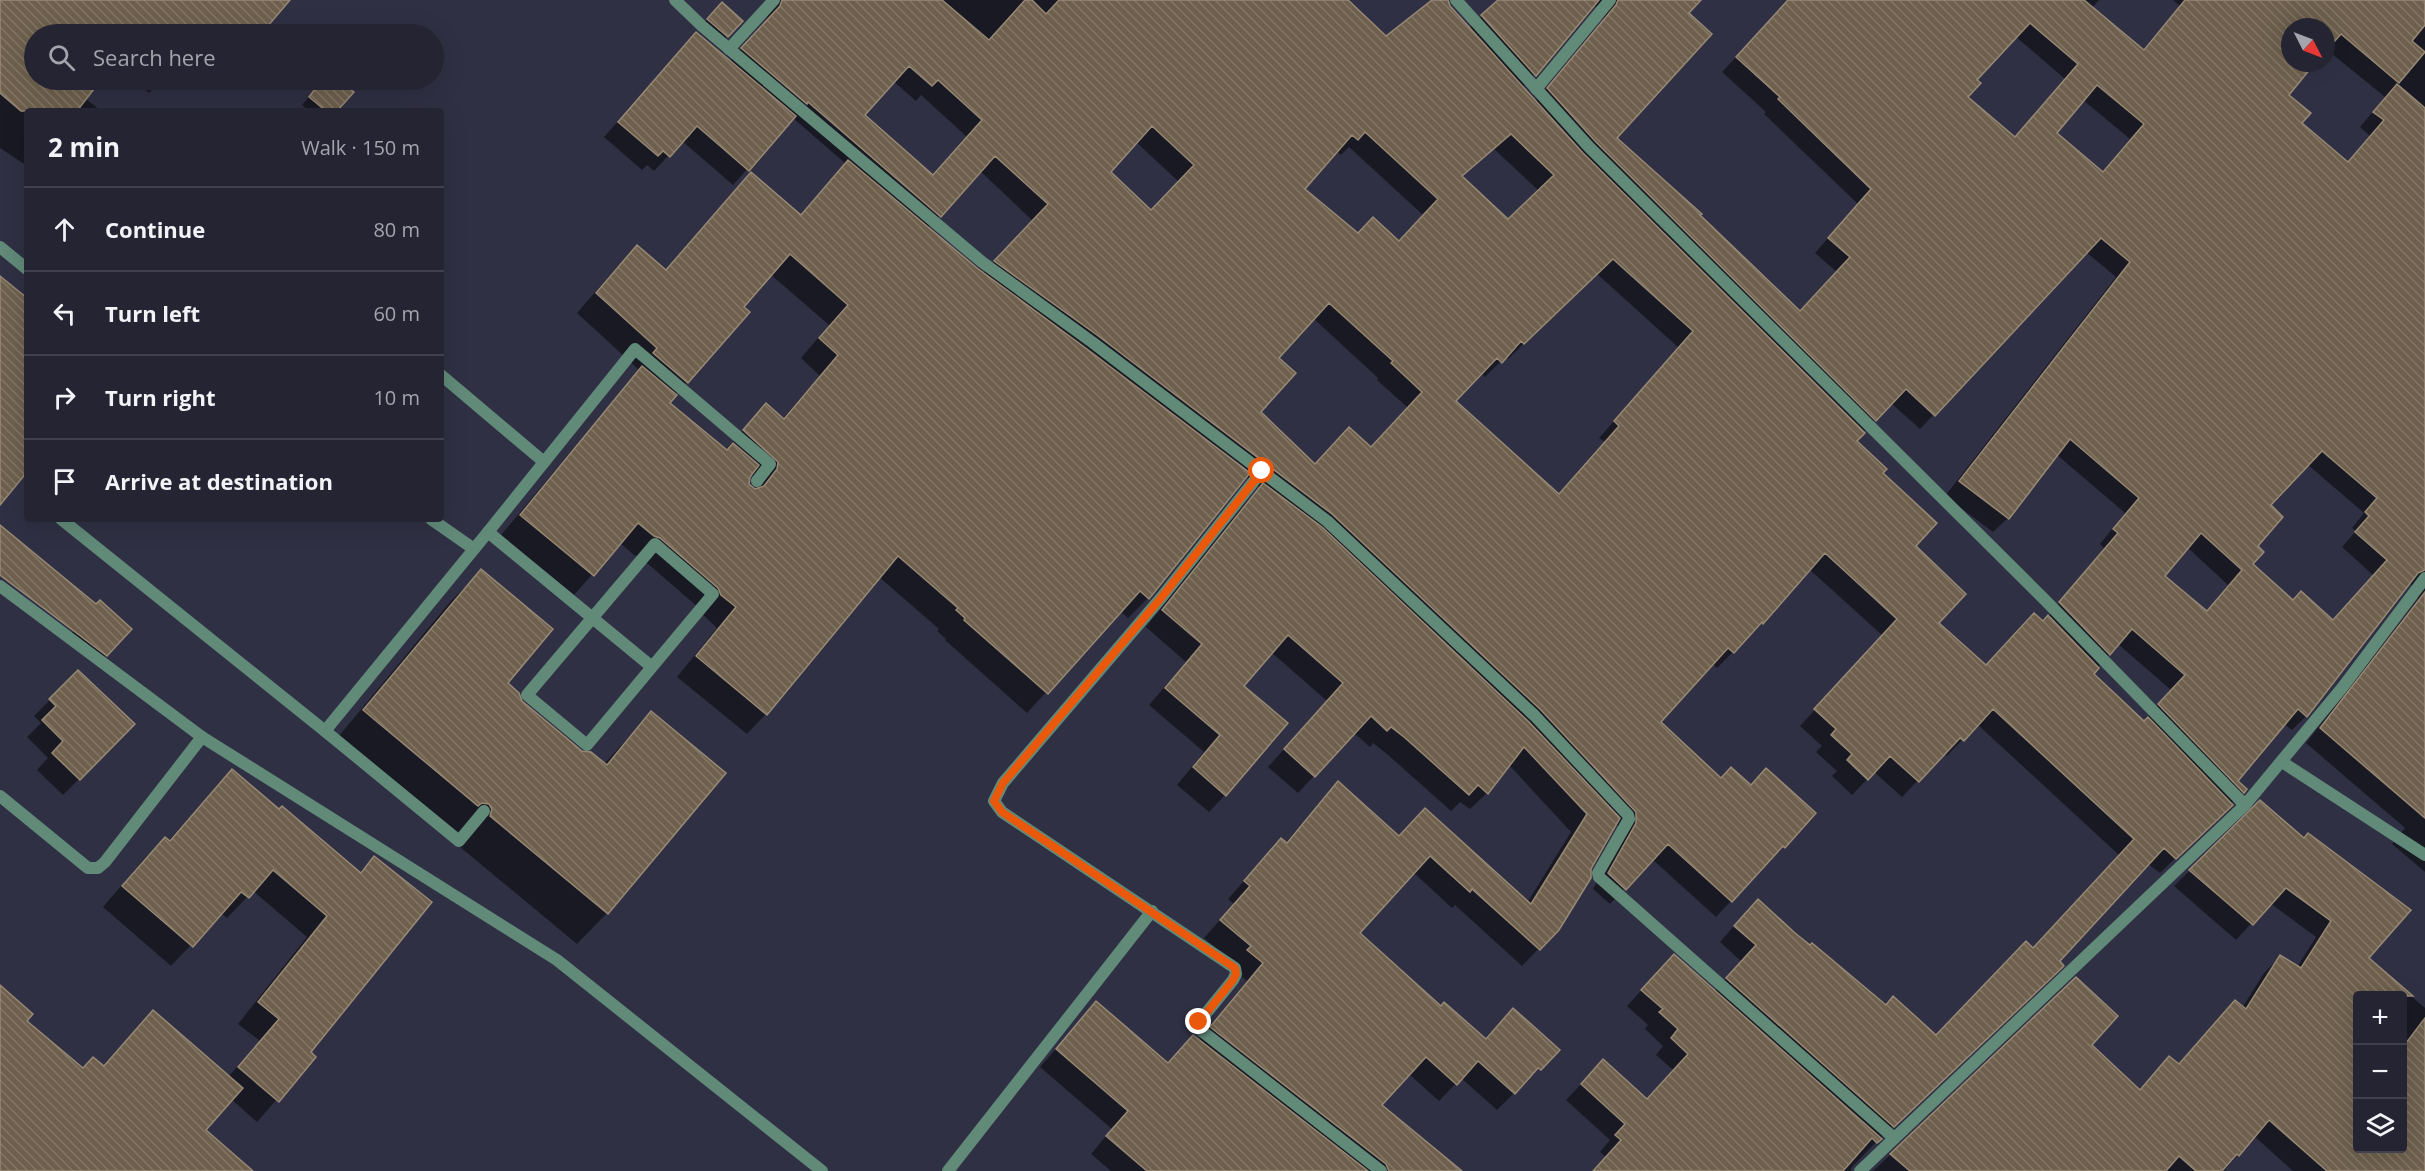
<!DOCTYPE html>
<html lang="en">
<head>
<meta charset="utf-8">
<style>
	body { margin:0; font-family:"Open Sans",sans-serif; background:#30303f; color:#f1f3f6 }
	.controls { position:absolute; right:18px; bottom:18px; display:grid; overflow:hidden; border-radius:6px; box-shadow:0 6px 24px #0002 }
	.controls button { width:54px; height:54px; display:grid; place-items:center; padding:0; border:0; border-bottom:2px solid #41414e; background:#242433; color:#f1f3f6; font:30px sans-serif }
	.compass { position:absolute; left:2281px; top:18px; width:54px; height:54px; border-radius:50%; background:#242433; box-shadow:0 6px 24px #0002; rotate:132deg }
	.stop { position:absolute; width:18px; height:18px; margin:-14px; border:4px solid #ea580c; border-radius:50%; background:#fff }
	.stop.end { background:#ea580c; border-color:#fff; box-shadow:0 2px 6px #0008 }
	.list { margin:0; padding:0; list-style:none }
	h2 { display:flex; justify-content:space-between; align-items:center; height:78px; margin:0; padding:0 24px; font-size:26px }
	h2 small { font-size:20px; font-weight:400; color:#a3a4ac }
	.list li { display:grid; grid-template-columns:39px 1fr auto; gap:18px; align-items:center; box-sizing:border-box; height:84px; padding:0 24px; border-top:2px solid #41414e }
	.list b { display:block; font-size:22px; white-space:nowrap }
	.list em { font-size:20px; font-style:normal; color:#a3a4ac }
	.icon { flex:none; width:33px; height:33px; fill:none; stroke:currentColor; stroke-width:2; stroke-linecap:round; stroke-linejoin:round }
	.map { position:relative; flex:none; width:2425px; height:1171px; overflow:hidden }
	.search { position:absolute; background:#242433; box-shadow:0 6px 24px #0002; left:24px; top:24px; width:420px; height:66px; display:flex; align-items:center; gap:15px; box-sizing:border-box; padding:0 21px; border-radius:33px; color:#a3a4ac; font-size:22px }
	.panel { position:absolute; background:#242433; box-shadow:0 6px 24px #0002; left:24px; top:108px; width:420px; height:414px; border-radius:6px }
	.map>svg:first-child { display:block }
	.shadow { fill:#0007; fill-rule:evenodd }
	.building { fill:url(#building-back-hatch); stroke:#988975; stroke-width:1.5; fill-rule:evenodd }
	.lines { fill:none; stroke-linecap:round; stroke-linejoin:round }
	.lane { stroke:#618a79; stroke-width:12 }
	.street { stroke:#618a79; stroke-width:12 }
	.route { stroke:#ea580c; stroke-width:8 }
</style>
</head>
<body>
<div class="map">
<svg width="2425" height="1171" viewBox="0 0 2425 1171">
	<defs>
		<pattern id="building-back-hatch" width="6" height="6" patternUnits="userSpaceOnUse" patternTransform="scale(1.5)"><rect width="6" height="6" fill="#6e604d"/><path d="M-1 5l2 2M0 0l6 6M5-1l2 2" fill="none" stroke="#827666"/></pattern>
	</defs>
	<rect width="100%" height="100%" fill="#303044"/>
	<g class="shadow">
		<polygon points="0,0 288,0 258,34 34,34 34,80 99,80 85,98 101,111 27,111 27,166 0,148"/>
		<path d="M 774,0 L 1346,0 L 1386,38 L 1434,0 L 1445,0 L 1469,29 L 1498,0 L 1699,0 L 1687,13 L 1615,138 L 1800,312 L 1837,272 L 1815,253 L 1858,204 L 1764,114 L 1766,112 L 1722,72 L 1789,0 L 2099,0 L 2092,8 L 2142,51 L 2180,6 L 2173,0 L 2266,0 L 2290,46 L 2290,63 L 2314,63 L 2287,96 L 2300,123 L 2347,163 L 2370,136 L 2360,127 L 2385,97 L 2326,49 L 2326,27 L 2306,27 L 2330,0 L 2425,0 L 2425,872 L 2392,844 L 2405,828 L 2306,743 L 2418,599 L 2418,589 L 2410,584 L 2306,716 L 2292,730 L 2284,724 L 2236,782 L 2245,790 L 2160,873 L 2148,864 L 2058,962 L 2046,981 L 1877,1141 L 1851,1168 L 1851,1171 L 1593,1171 L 1606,1157 L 1600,1152 L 1610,1140 L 1566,1100 L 1603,1061 L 1646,1101 L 1673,1070 L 1656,1055 L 1663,1046 L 1645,1029 L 1648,1025 L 1627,1006 L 1658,972 L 1714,992 L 1741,961 L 1720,942 L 1742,917 L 1794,934 L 1885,1006 L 1936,1036 L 2033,950 L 2119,855 L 1977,724 L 1947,756 L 1944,753 L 1902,797 L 1874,772 L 1852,795 L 1832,776 L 1837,771 L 1816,752 L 1822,746 L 1800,726 L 1883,636 L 1809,569 L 1733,652 L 1717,668 L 1712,663 L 1659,722 L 1720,779 L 1750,786 L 1814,813 L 1716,917 L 1652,859 L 1610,904 L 1593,889 L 1621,840 L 1621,829 L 1615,823 L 1557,929 L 1522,966 L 1455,905 L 1452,908 L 1413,872 L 1358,933 L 1441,1008 L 1485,1040 L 1497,1027 L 1557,1050 L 1497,1110 L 1461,1078 L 1439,1101 L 1409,1074 L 1380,1106 L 1435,1171 L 1111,1171 L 1091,1154 L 1112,1129 L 1040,1067 L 1096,1003 L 1167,1064 L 1193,1037 L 1198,1041 L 1247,981 L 1232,968 L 1235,964 L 1204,938 L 1234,904 L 1228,899 L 1265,857 L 1281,840 L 1285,843 L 1338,783 L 1399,837 L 1527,903 L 1571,832 L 1509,765 L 1487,793 L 1470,809 L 1460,802 L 1451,811 L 1387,754 L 1373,743 L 1370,747 L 1354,733 L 1298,793 L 1268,767 L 1327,701 L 1271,652 L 1242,686 L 1225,795 L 1209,812 L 1177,785 L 1204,752 L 1149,705 L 1186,662 L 1146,627 L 1246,502 L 1261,488 L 1245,476 L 1148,598 L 1128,618 L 1120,611 L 1027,713 L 945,640 L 946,639 L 937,631 L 939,629 L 879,577 L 766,714 L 747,734 L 677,677 L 717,628 L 702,614 L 699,608 L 640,557 L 634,555 L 620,543 L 574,595 L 501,535 L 635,375 L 638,369 L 577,313 L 617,267 L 637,247 L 665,271 L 751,174 L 800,215 L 846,164 L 793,118 L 733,185 L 682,141 L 654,171 L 647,165 L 642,170 L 604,137 L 696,34 L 729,62 L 765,23 ZM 1595,6 L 1601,8 L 1604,16 L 1602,22 L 1535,102 L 1522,88 L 1591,7 ZM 2015,36 L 2065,79 L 2014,138 L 1966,97 L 1975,80 ZM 893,81 L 916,101 L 921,95 L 967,137 L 932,176 L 863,115 ZM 2083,100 L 2130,139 L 2102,173 L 2055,133 ZM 1136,142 L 1179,182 L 1151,212 L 1109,172 ZM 1349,147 L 1423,215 L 1398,242 L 1358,234 L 1303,190 L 1336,151 L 1341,155 ZM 1494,149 L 1539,191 L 1508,221 L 1461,177 ZM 980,171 L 1033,221 L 982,274 L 927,229 ZM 2086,252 L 2116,277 L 1945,496 L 1993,532 L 2008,518 L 2056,454 L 2125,513 L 2100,544 L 2104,548 L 2046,619 L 1985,667 L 1937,623 L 1914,546 L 1880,473 L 1855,441 L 1891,403 L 1920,429 ZM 1596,273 L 1679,348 L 1599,438 L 1605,442 L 1558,495 L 1454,401 L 1481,373 L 1485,377 L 1506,356 L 1508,359 ZM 770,274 L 829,325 L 801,358 L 820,376 L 782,419 L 766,405 L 725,450 L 668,403 L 748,312 L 742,307 ZM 1313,318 L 1378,378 L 1377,380 L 1408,408 L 1370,449 L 1315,466 L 1258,413 L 1277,358 ZM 2307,464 L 2364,513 L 2352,528 L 2356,531 L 2342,547 L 2374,576 L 2332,621 L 2293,601 L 2251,564 L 2268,505 ZM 751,475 L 759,482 L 757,490 L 752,489 L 747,480 ZM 2187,547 L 2228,585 L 2206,612 L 2162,576 ZM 2118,644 L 2171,690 L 2143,722 L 2092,674 Z"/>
		<polygon points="714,11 741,22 720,44 700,28"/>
		<polygon points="133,80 162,80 149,93"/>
		<polygon points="323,80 336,80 351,92 335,111 309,111 302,105"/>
		<polygon points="481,571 505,683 520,702 581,753 604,764 651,713 607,913 577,944 460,847 462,840 334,742 450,602"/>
		<polygon points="87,613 106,655 98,663 67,639"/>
		<polygon points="78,672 79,779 63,795 37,770 48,758 27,737 41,723 34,716"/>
		<polygon points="232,771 279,811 359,873 374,858 309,1053 314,1057 257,1122 231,1099 204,1130 251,1171 0,1171 0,987 25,1021 82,1069 103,1068 153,1012 228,1077 260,1041 238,1024 307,937 253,891 227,918 221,913 171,966 103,907 144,859 165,839 168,841"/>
		<path d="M 2260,802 L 2367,958 L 2425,1008 L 2425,1171 L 2293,1171 L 2254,1136 L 2224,1171 L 1873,1171 L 2076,979 L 2089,1045 L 2139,1091 L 2169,1058 L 2177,1065 L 2235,1002 L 2242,1008 L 2264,973 L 2280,957 L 2297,967 L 2316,937 L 2270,903 L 2236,940 L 2174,886 ZM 2358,996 L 2402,996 L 2402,1148 L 2358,1148 Z"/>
	</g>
	<g class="building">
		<polygon points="0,0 290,0 261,34 34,34 34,80 101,80 77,111 21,111 0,93"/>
		<path d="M 782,0 L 942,0 L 989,40 L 1025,0 L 1032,0 L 1046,14 L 1059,0 L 1348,0 L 1386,36 L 1432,0 L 1448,0 L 1450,6 L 1583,153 L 1865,433 L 1857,441 L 1887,469 L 1883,473 L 1937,523 L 1916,546 L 1966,594 L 1939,623 L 1986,665 L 2034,613 L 2043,621 L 2048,615 L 2099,668 L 2094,674 L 2144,721 L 2148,717 L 2233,805 L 2176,859 L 2164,848 L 2060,961 L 2064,966 L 1894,1127 L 1726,978 L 1756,945 L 1734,926 L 1758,899 L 1795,933 L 1810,945 L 1812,943 L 1886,1005 L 1893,996 L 1936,1035 L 2026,941 L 2033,948 L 2134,839 L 1993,709 L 1964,741 L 1960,738 L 1919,782 L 1890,756 L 1868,780 L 1847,760 L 1852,754 L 1831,735 L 1836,729 L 1814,709 L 1897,619 L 1825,553 L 1763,624 L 1762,622 L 1734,653 L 1728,648 L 1661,722 L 1721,778 L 1731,767 L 1751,785 L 1766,768 L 1816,813 L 1785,848 L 1783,846 L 1732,902 L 1668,844 L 1626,890 L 1608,873 L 1636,823 L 1636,812 L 1541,710 L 1332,514 L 1097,335 L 994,261 L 1048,204 L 995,156 L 941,217 L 808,102 L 807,104 L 741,48 L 780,6 ZM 909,66 L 932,86 L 938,80 L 982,120 L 933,175 L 865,115 ZM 1152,126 L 1194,165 L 1151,210 L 1111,172 ZM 1365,132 L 1438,199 L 1399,241 L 1373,217 L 1358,233 L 1305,189 L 1352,135 L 1358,140 ZM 1511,134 L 1554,175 L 1508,219 L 1462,176 ZM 1613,259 L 1693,331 L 1614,421 L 1619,426 L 1559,494 L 1456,401 L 1497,358 L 1502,363 L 1521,341 L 1524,344 ZM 1329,303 L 1393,361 L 1391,363 L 1422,392 L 1371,447 L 1349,427 L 1315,464 L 1261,412 L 1296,373 L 1279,358 Z"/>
		<polygon points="1498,0 1599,0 1536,76 1481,15"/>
		<path d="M 1618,0 L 1701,0 L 1689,13 L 1712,34 L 1617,138 L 1702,214 L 1700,215 L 1800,311 L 1850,257 L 1828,238 L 1871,189 L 1778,99 L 1780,97 L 1736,57 L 1788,0 L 2084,0 L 2144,50 L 2185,0 L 2425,0 L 2425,25 L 2412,41 L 2425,52 L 2399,83 L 2341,34 L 2326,51 L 2326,27 L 2290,27 L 2290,63 L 2315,63 L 2289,95 L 2311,113 L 2302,123 L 2348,162 L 2384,120 L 2373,112 L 2397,84 L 2425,108 L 2425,570 L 2418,573 L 2307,717 L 2298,709 L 2238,781 L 2247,789 L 2244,793 L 2158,704 L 2185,675 L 2132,629 L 2110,655 L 2059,602 L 2118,533 L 2113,529 L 2139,498 L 2070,439 L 2009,519 L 1959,481 L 2130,262 L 2101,238 L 1935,416 L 1906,389 L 1876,421 L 1595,141 L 1547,88 L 1616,5 ZM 2030,23 L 2078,64 L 2015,137 L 1968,97 L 1981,83 L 1977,80 ZM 2097,85 L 2144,124 L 2103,172 L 2057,133 ZM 2322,451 L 2377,498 L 2365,512 L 2369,516 L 2355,532 L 2387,560 L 2333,620 L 2301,591 L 2293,600 L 2253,564 L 2264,552 L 2258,546 L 2283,517 L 2271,505 ZM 2201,533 L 2242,570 L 2207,611 L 2165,576 Z"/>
		<polygon points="722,2 743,21 728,37 707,19"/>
		<polygon points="696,32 796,116 749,171 697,126 670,157 663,151 658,156 618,122"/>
		<polygon points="322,80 338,80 354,92 337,111 326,111 309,97"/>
		<polygon points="848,160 977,268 1087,349 1250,473 1149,599 1140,591 1048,694 964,620 965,618 956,610 958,608 898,556 767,715 696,656 736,607 721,595 718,588 660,538 654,536 638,523 594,576 520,515 642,366 677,395 670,403 727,450 733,443 759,465 750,477 749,484 755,489 764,486 777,469 778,462 743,430 766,403 784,419 838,355 819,338 848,305 790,254 744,307 750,312 688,383 653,353 657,348 596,293 637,245 666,270 751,172 801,215"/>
		<polygon points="0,276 27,298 27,472 0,505"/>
		<polygon points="1263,483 1322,527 1529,722 1620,818 1591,869 1591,878 1559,930 1540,950 1472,889 1470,892 1430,856 1360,933 1441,1006 1444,1002 1486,1039 1513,1008 1560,1050 1541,1070 1538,1068 1515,1094 1478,1061 1457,1085 1426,1057 1382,1105 1462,1171 1389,1171 1386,1164 1210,1027 1263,963 1247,950 1251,946 1220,920 1250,886 1244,881 1281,838 1287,843 1338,781 1399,836 1425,808 1531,904 1587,814 1524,747 1488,794 1478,785 1469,795 1404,737 1391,727 1387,731 1371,716 1315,777 1284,749 1343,683 1288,635 1244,686 1288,723 1226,796 1193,767 1220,735 1165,688 1202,644 1162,610"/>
		<polygon points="0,525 96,604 100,600 132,629 107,656 0,575"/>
		<polygon points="481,569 553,629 508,683 519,693 522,701 582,751 591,752 607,765 651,711 726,773 608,914 490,816 492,809 489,804 482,803 478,806 363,710"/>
		<polygon points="2425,592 2425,818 2320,728"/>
		<polygon points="78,670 135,724 80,780 52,753 63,741 42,720 56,706 49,699"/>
		<polygon points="232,769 279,809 282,806 361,873 374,856 432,902 311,1052 316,1057 279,1102 238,1067 279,1019 258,1002 327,916 273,870 249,898 241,892 193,947 122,886 165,837 170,841"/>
		<polygon points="2260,800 2304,838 2308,833 2411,910 2369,958 2413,996 2358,996 2358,1149 2403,1149 2403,1047 2425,1018 2425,1171 2327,1171 2269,1120 2239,1156 2237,1154 2222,1171 2196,1171 2179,1156 2166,1171 1910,1171 1890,1154 2076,977 2118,1016 2092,1045 2140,1090 2169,1056 2179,1064 2235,1000 2246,1009 2280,955 2301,968 2331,921 2286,888 2253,925 2189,870"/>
		<polygon points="1674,954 1882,1139 1877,1143 1872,1138 1843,1171 1593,1171 1621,1140 1615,1135 1625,1124 1581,1084 1603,1059 1647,1099 1688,1054 1671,1038 1678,1029 1659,1012 1663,1009 1641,990"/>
		<polygon points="0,985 33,1014 27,1021 83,1068 93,1057 104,1066 153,1010 243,1088 206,1130 253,1171 0,1171"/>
		<polygon points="1096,1001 1168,1063 1193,1035 1368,1171 1147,1171 1106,1136 1128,1111 1056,1049"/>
	</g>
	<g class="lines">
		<g class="lane">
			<polyline points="0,247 27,269"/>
			<polyline points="441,375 544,462"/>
			<polyline points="61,519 325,731 488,532 652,667 587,745 527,695 655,544 713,594 652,667"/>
			<polyline points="431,519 474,549"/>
			<polyline points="488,532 635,349 770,464 757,481"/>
			<polyline points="325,731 459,841 484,811"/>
		</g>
		<g class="street">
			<polyline points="675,0 702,26 982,262 1092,342 1327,521 1535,716 1628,815 1629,819 1598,873 1599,877 1894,1138"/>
			<polyline points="1456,0 1589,147 2045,600 2245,805"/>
			<polyline points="729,49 774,0"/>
			<polyline points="1536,89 1610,0"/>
			<polyline points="1262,471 1161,598 1003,783 994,801 1002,812 1235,968 1236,974 1233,980 1199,1022 1198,1028 1381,1171"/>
			<polyline points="0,586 202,737 557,960 822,1171"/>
			<polyline points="2282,762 2425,855"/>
			<polyline points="0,796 88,868 98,868 105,862 202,737"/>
			<polyline points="948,1171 1152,911"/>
			<polyline points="1860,1171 2245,805 2342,688 2425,578"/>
		</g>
	</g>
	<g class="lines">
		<polyline class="route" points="1199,1022 1233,980 1236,974 1235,968 1002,812 994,801 1003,783 1161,598 1262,471"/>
	</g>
</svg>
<div class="controls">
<button>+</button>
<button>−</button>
<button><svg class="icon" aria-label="layers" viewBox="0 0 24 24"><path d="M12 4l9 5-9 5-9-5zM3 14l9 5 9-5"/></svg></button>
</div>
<svg class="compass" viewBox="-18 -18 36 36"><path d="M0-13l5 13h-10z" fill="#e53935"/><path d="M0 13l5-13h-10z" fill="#a3a4ac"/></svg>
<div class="stop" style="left:1262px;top:471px"></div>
<div class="stop end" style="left:1199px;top:1022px"></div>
<div class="search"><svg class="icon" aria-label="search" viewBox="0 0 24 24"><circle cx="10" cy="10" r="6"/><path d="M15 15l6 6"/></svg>Search here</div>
<section class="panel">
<h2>2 min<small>Walk · 150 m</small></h2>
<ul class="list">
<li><svg class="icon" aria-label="ahead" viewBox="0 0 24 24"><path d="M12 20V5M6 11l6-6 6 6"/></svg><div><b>Continue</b></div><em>80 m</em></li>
<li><svg class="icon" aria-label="left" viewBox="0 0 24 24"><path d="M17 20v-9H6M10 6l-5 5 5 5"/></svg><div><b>Turn left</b></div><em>60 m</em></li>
<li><svg class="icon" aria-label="right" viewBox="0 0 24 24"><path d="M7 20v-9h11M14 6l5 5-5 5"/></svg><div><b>Turn right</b></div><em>10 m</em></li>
<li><svg class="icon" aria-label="arrive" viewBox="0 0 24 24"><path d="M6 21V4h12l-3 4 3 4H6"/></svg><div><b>Arrive at destination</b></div></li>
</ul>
</section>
</div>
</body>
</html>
